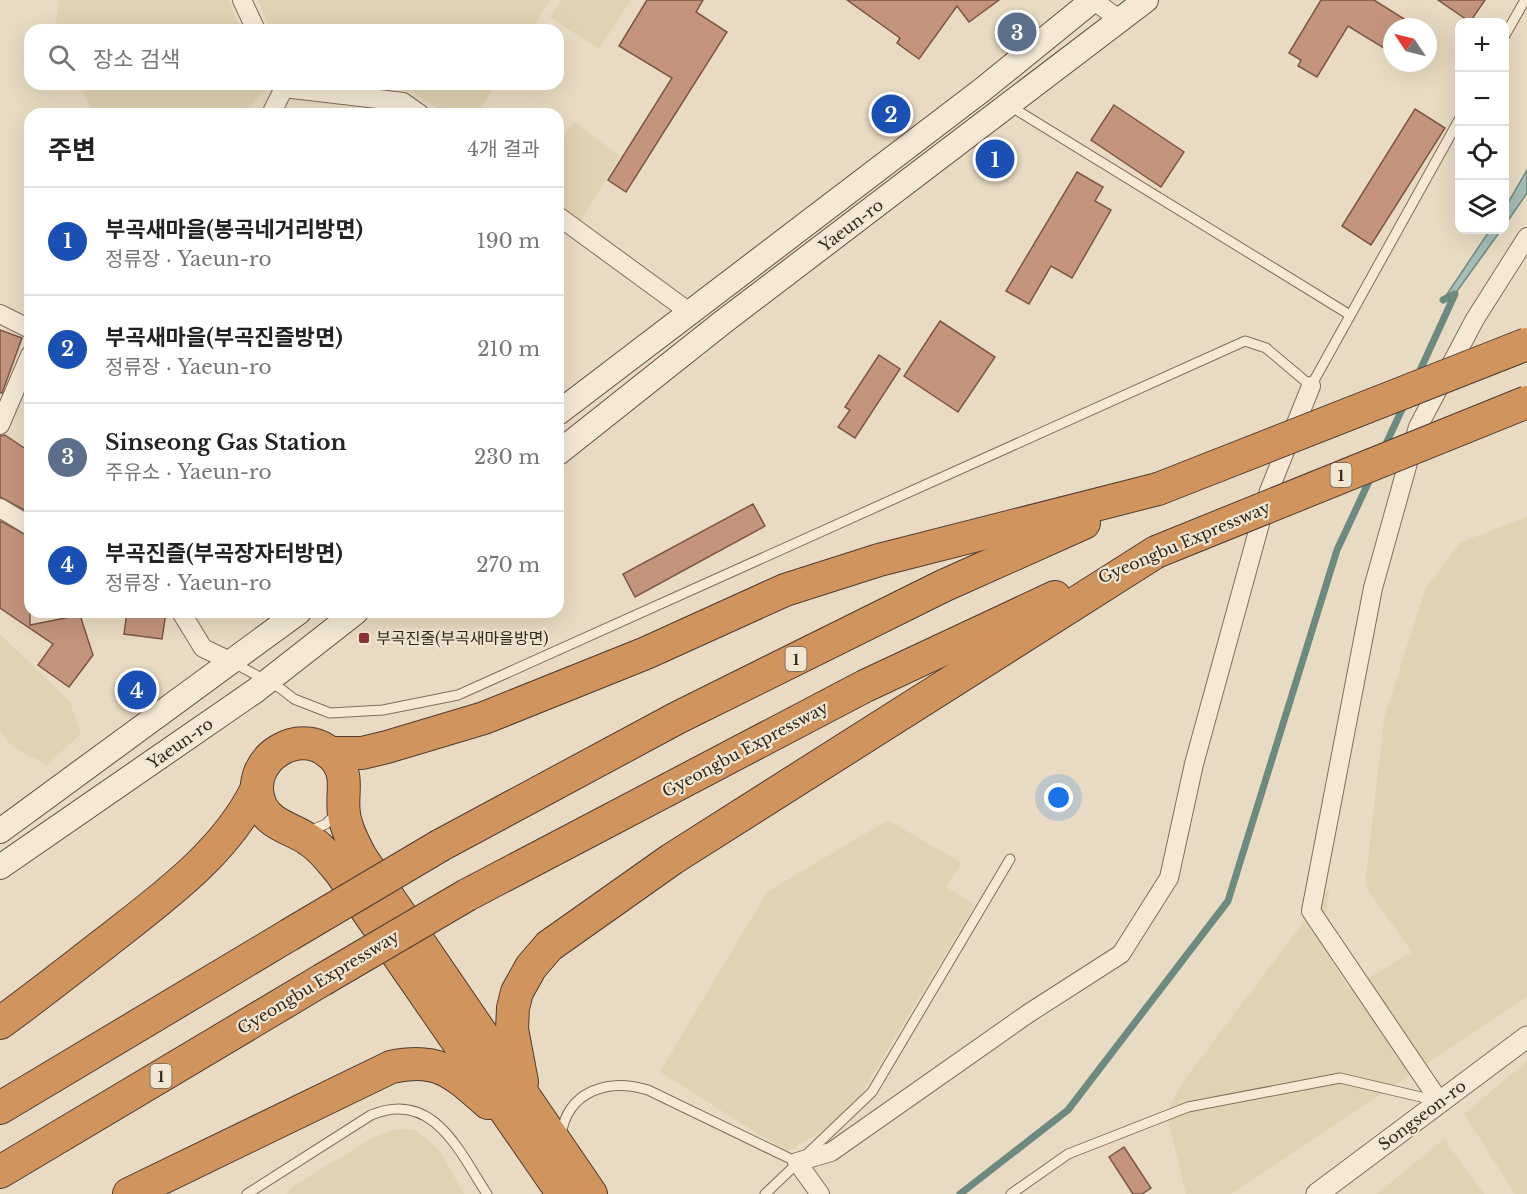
<!DOCTYPE html>
<html lang="ko">
<head>
<meta charset="utf-8">
<style>
	body { margin:0; font-family:"Libre Baskerville","Noto Sans KR",serif; background:#f2f2f2; color:#222 }
	.controls { position:absolute; right:18px; top:18px; display:grid; overflow:hidden; border-radius:12px; box-shadow:0 6px 24px #0002 }
	.controls button { width:54px; height:54px; display:grid; place-items:center; padding:0; border:0; border-bottom:2px solid #e0e0e0; background:#fff; color:#222; font:30px sans-serif }
	.compass { position:absolute; left:1383px; top:18px; width:54px; height:54px; border-radius:50%; background:#fff; box-shadow:0 6px 24px #0002; rotate:305deg }
	.you { position:absolute; left:1059px; top:798px; width:21px; height:21px; margin:-15px; border:4px solid #fff; border-radius:50%; background:#1a73e8; box-shadow:0 0 0 9px #1a73e833 }
	.badge { display:grid; place-items:center; width:39px; height:39px; border-radius:50%; background:#db2777; color:#fff; font-size:20px; font-weight:700 }
	.pin { position:absolute; translate:-50% -50%; border:3px solid #fff; box-shadow:0 2px 6px #0006 }
	.list { margin:0; padding:0; list-style:none }
	h2 { display:flex; justify-content:space-between; align-items:center; height:78px; margin:0; padding:0 24px; font-size:26px }
	h2 small { font-size:20px; font-weight:400; color:#767676 }
	.list li { display:grid; grid-template-columns:39px 1fr auto; gap:18px; align-items:center; box-sizing:border-box; height:108px; padding:0 24px; border-top:2px solid #e0e0e0 }
	.list b { display:block; font-size:22px; white-space:nowrap }
	.list p { margin:0; font-size:20px; white-space:nowrap; color:#767676 }
	.list em { font-size:20px; font-style:normal; color:#767676 }
	.icon { flex:none; width:33px; height:33px; fill:none; stroke:currentColor; stroke-width:2; stroke-linecap:round; stroke-linejoin:round }
	.map { position:relative; flex:none; width:1527px; height:1194px; overflow:hidden }
	.search { position:absolute; background:#fff; box-shadow:0 6px 24px #0002; left:24px; top:24px; width:540px; height:66px; display:flex; align-items:center; gap:15px; box-sizing:border-box; padding:0 21px; border-radius:18px; color:#767676; font-size:22px }
	.panel { position:absolute; background:#fff; box-shadow:0 6px 24px #0002; left:24px; top:108px; width:540px; height:510px; border-radius:18px }
	.map>svg:first-child { display:block }
	.farmland { fill:#ded3b2 }
	.water { fill:#a5bdb4; stroke:#6d8a80; stroke-width:1.5 }
	.lines { fill:none; stroke-linecap:round; stroke-linejoin:round }
	.stream { stroke:#6d8a80; stroke-width:7 }
	.building { fill:#c4947d; stroke:#7e5644; stroke-width:1.5 }
	.service-casing { stroke:#826d5c; stroke-width:11 }
	.minor-casing { stroke:#826d5c; stroke-width:20 }
	.tertiary-casing { stroke:#826d5c; stroke-width:23 }
	.secondary-casing { stroke:#634e3f; stroke-width:26 }
	.motorway-casing { stroke:#503c30; stroke-width:34 }
	.service { stroke:#f5e9d6; stroke-width:9 }
	.minor { stroke:#f5e9d6; stroke-width:18 }
	.tertiary { stroke:#f5e9d6; stroke-width:21 }
	.secondary { stroke:#f5e9d6; stroke-width:24 }
	.motorway { stroke:#d1945c; stroke-width:32 }
	.motorway-bridge-casing { stroke:#503c30; stroke-width:34; stroke-linecap:butt }
	.motorway-bridge { stroke:#d1945c; stroke-width:32 }
	.poi-dot { fill:#8b323a; stroke:#f1e6d2; stroke-width:2 }
	.labels { text-anchor:middle; dominant-baseline:central; stroke-width:4.5; stroke-linejoin:round; paint-order:stroke }
	.shield { fill:#f1e6d2; stroke:#6c6054; stroke-width:1.5 }
	.shield-label { font-size:15px; font-weight:bold; fill:#33271e }
	.street-label { font-size:16px; fill:#33271e; stroke:#f1e6d2 }
	.poi-label { font-size:16px; fill:#33271e; stroke:#f1e6d2; text-anchor:start }
</style>
</head>
<body>
<div class="map">
<svg width="1527" height="1194" viewBox="0 0 1527 1194">
	<rect width="100%" height="100%" fill="#e9dbc3"/>
	<g class="farmland">
		<polygon points="59,0 229,0 240,30 55,30"/>
		<polygon points="258,0 550,0 531,30 271,30"/>
		<polygon points="562,0 631,0 599,49 550,17"/>
		<polygon points="79,84 262,84 265,91 241,114 98,114 91,109"/>
		<polygon points="389,84 496,84 477,114 446,114 403,86"/>
		<polygon points="574,122 620,156 581,221 558,205 558,143"/>
		<polygon points="1527,517 1527,997 1231,1194 1186,1194 1166,1112 1185,1079 1329,888 1323,945 1349,990 1412,952 1365,886 1384,718 1426,587 1461,542"/>
		<polygon points="0,634 70,702 81,734 47,765 13,747 0,732"/>
		<polygon points="888,820 962,863 946,887 975,905 849,1114 787,1152 660,1072 767,892"/>
		<polygon points="1527,1061 1527,1194 1515,1194 1464,1114"/>
		<polygon points="398,1129 416,1130 440,1151 464,1194 287,1194 291,1187 376,1136"/>
		<polygon points="1444,1139 1484,1194 1377,1194"/>
	</g>
	<g class="water">
		<polygon points="1527,170 1527,193 1505,225 1505,208"/>
		<polygon points="1490,230 1501,230 1455,294 1443,300"/>
	</g>
	<g class="lines">
		<g class="stream">
			<polyline points="1417,377 1455,294 1443,300"/>
			<polyline points="1384,448 1405,403"/>
			<polyline points="960,1194 1068,1110 1228,901 1337,550 1371,477"/>
		</g>
	</g>
	<g class="building">
		<polygon points="647,0 703,0 696,12 727,32 626,192 608,180 672,78 619,46"/>
		<polygon points="847,0 999,0 969,22 957,6 919,59 897,43 900,38"/>
		<polygon points="1321,0 1374,0 1417,27 1392,27 1392,53 1348,26 1317,77 1298,66 1301,60 1289,53"/>
		<polygon points="1438,0 1485,0 1470,22"/>
		<polygon points="1114,105 1184,152 1161,187 1091,140"/>
		<polygon points="1415,109 1445,128 1371,245 1342,226"/>
		<polygon points="1077,172 1103,187 1095,201 1111,210 1072,278 1051,266 1029,304 1006,291"/>
		<polygon points="940,321 995,357 958,412 904,376"/>
		<polygon points="0,330 22,338 2,393 0,393"/>
		<polygon points="879,355 900,369 855,438 838,427 850,410 845,407"/>
		<polygon points="5,435 30,452 30,513 0,497 0,436"/>
		<polygon points="753,504 765,526 635,597 623,574"/>
		<polygon points="0,521 30,537 30,625 80,615 93,655 69,687 38,665 53,644 0,608"/>
		<polygon points="127,612 166,612 162,639 124,634"/>
		<polygon points="1124,1147 1151,1188 1142,1194 1133,1194 1109,1157"/>
	</g>
	<g class="lines">
		<defs>
			<g id="service">
				<polyline points="1504,37 1525,0"/>
				<polyline points="1010,106 1350,315"/>
				<polyline points="232,662 280,688 294,699 330,713 383,710 458,695 1245,341 1266,348 1311,386 1460,118"/>
				<polyline points="309,831 326,824 337,812"/>
				<path d="M 561,1135 C 568,1090 609,1078 648,1090 L 797,1162"/>
				<path d="M 247,1194 L 371,1115 C 433,1089 459,1151 487,1194"/>
				<polyline points="765,1194 872,1092 1010,859"/>
				<polyline points="1011,1194 1068,1154 1188,1107 1340,1078 1438,1101"/>
			</g>
			<g id="minor">
				<polyline points="242,0 256,30"/>
				<polyline points="1093,0 1120,20"/>
				<polyline points="282,84 284,88 403,102 420,114"/>
				<polyline points="271,114 284,88"/>
				<polyline points="558,216 688,311"/>
				<polyline points="0,314 30,329"/>
				<polyline points="0,425 30,355"/>
				<polyline points="0,508 30,526"/>
				<polyline points="181,612 203,648 232,662"/>
				<polyline points="1440,1102 1311,911 1373,588 1418,427 1475,319 1527,237"/>
				<polyline points="820,1194 797,1162 831,1152 1029,1013 1121,954 1169,878 1194,764 1269,491 1311,386"/>
			</g>
			<polyline id="tertiary" points="1317,1194 1527,1037"/>
			<g id="secondary">
				<polyline points="558,413 982,90 1093,0"/>
				<polyline points="558,453 723,322 1146,0"/>
				<polyline points="0,831 299,612"/>
				<polyline points="0,867 255,691 356,612"/>
			</g>
			<g id="motorway">
				<polyline points="329,753 362,753 387,747 484,718 646,653 785,590 879,560 1158,489"/>
				<polyline points="441,845 677,718 943,586 1084,523"/>
				<polyline points="467,895 865,686 1055,597"/>
				<path d="M 0,1023 C 36,997 70,970 105,943 C 161,899 226,853 257,788"/>
				<polyline points="522,1082 512,1029 513,1008 517,992 531,967 549,946 672,859 1156,552"/>
				<polyline points="0,1108 289,935"/>
				<polyline points="0,1172 322,980"/>
				<path d="M 129,1194 L 391,1067 C 438,1057 453,1072 488,1103"/>
				<path d="M 563,1194 L 341,873 C 331,861 322,848 309,840 C 292,828 271,826 261,806 C 240,759 306,719 337,761 C 349,778 341,795 344,814 C 346,829 354,844 361,857 L 591,1194"/>
			</g>
		</defs>
		<use href="#service" class="service-casing"/>
		<use href="#minor" class="minor-casing"/>
		<use href="#tertiary" class="tertiary-casing"/>
		<use href="#secondary" class="secondary-casing"/>
		<use href="#motorway" class="motorway-casing"/>
		<use href="#service" class="service"/>
		<use href="#minor" class="minor"/>
		<use href="#tertiary" class="tertiary"/>
		<use href="#secondary" class="secondary"/>
		<use href="#motorway" class="motorway"/>
		<defs>
			<g id="motorway-bridge">
				<polyline points="1158,489 1527,344"/>
				<polyline points="1156,552 1527,402"/>
				<polyline points="289,935 441,845"/>
				<polyline points="322,980 467,895"/>
			</g>
		</defs>
		<use href="#motorway-bridge" class="motorway-bridge-casing"/>
		<use href="#motorway-bridge" class="motorway-bridge"/>
	</g>
	<rect class="poi-dot" x="358" y="632" width="12" height="12" rx="3"/>
	<g class="labels">
		<g class="shield">
			<rect x="1330.5" y="463" width="21" height="24" rx="4.5"/>
			<rect x="785.5" y="647" width="21" height="24" rx="4.5"/>
			<rect x="150.5" y="1064" width="21" height="24" rx="4.5"/>
		</g>
		<g class="shield-label">
			<text x="1341" y="475">1</text>
			<text x="796" y="659">1</text>
			<text x="161" y="1076">1</text>
		</g>
		<g class="street-label">
			<text transform="translate(851 225) rotate(-37)">Yaeun-ro</text>
			<text transform="translate(1184 542) rotate(-23)">Gyeongbu Expressway</text>
			<text transform="translate(180 743) rotate(-35)">Yaeun-ro</text>
			<text transform="translate(745 749) rotate(-28)">Gyeongbu Expressway</text>
			<text transform="translate(318 982) rotate(-31)">Gyeongbu Expressway</text>
			<text transform="translate(1422 1115) rotate(-37)">Songseon-ro</text>
		</g>
		<g class="poi-label">
			<text x="376" y="638">부곡진줄(부곡새마을방면)</text>
		</g>
	</g>
</svg>
<div class="controls">
<button>+</button>
<button>−</button>
<button><svg class="icon" aria-label="locate" viewBox="0 0 24 24"><circle cx="12" cy="12" r="6"/><path d="M12 2v4M12 18v4M2 12h4M18 12h4"/></svg></button>
<button><svg class="icon" aria-label="layers" viewBox="0 0 24 24"><path d="M12 4l9 5-9 5-9-5zM3 14l9 5 9-5"/></svg></button>
</div>
<svg class="compass" viewBox="-18 -18 36 36"><path d="M0-13l5 13h-10z" fill="#e53935"/><path d="M0 13l5-13h-10z" fill="#767676"/></svg>
<div class="you"></div>
<div class="pin badge" style="left:995px;top:159px;background:#1a4fb4">1</div>
<div class="pin badge" style="left:891px;top:114px;background:#1a4fb4">2</div>
<div class="pin badge" style="left:1017px;top:32px;background:#5c6f8a">3</div>
<div class="pin badge" style="left:137px;top:690px;background:#1a4fb4">4</div>
<div class="search"><svg class="icon" aria-label="search" viewBox="0 0 24 24"><circle cx="10" cy="10" r="6"/><path d="M15 15l6 6"/></svg>장소 검색</div>
<section class="panel">
<h2>주변<small>4개 결과</small></h2>
<ul class="list">
<li><span class="badge" style="background:#1a4fb4">1</span><div><b>부곡새마을(봉곡네거리방면)</b><p>정류장 · Yaeun-ro</p></div><em>190 m</em></li>
<li><span class="badge" style="background:#1a4fb4">2</span><div><b>부곡새마을(부곡진즐방면)</b><p>정류장 · Yaeun-ro</p></div><em>210 m</em></li>
<li><span class="badge" style="background:#5c6f8a">3</span><div><b>Sinseong Gas Station</b><p>주유소 · Yaeun-ro</p></div><em>230 m</em></li>
<li><span class="badge" style="background:#1a4fb4">4</span><div><b>부곡진즐(부곡장자터방면)</b><p>정류장 · Yaeun-ro</p></div><em>270 m</em></li>
</ul>
</section>
</div>
</body>
</html>
